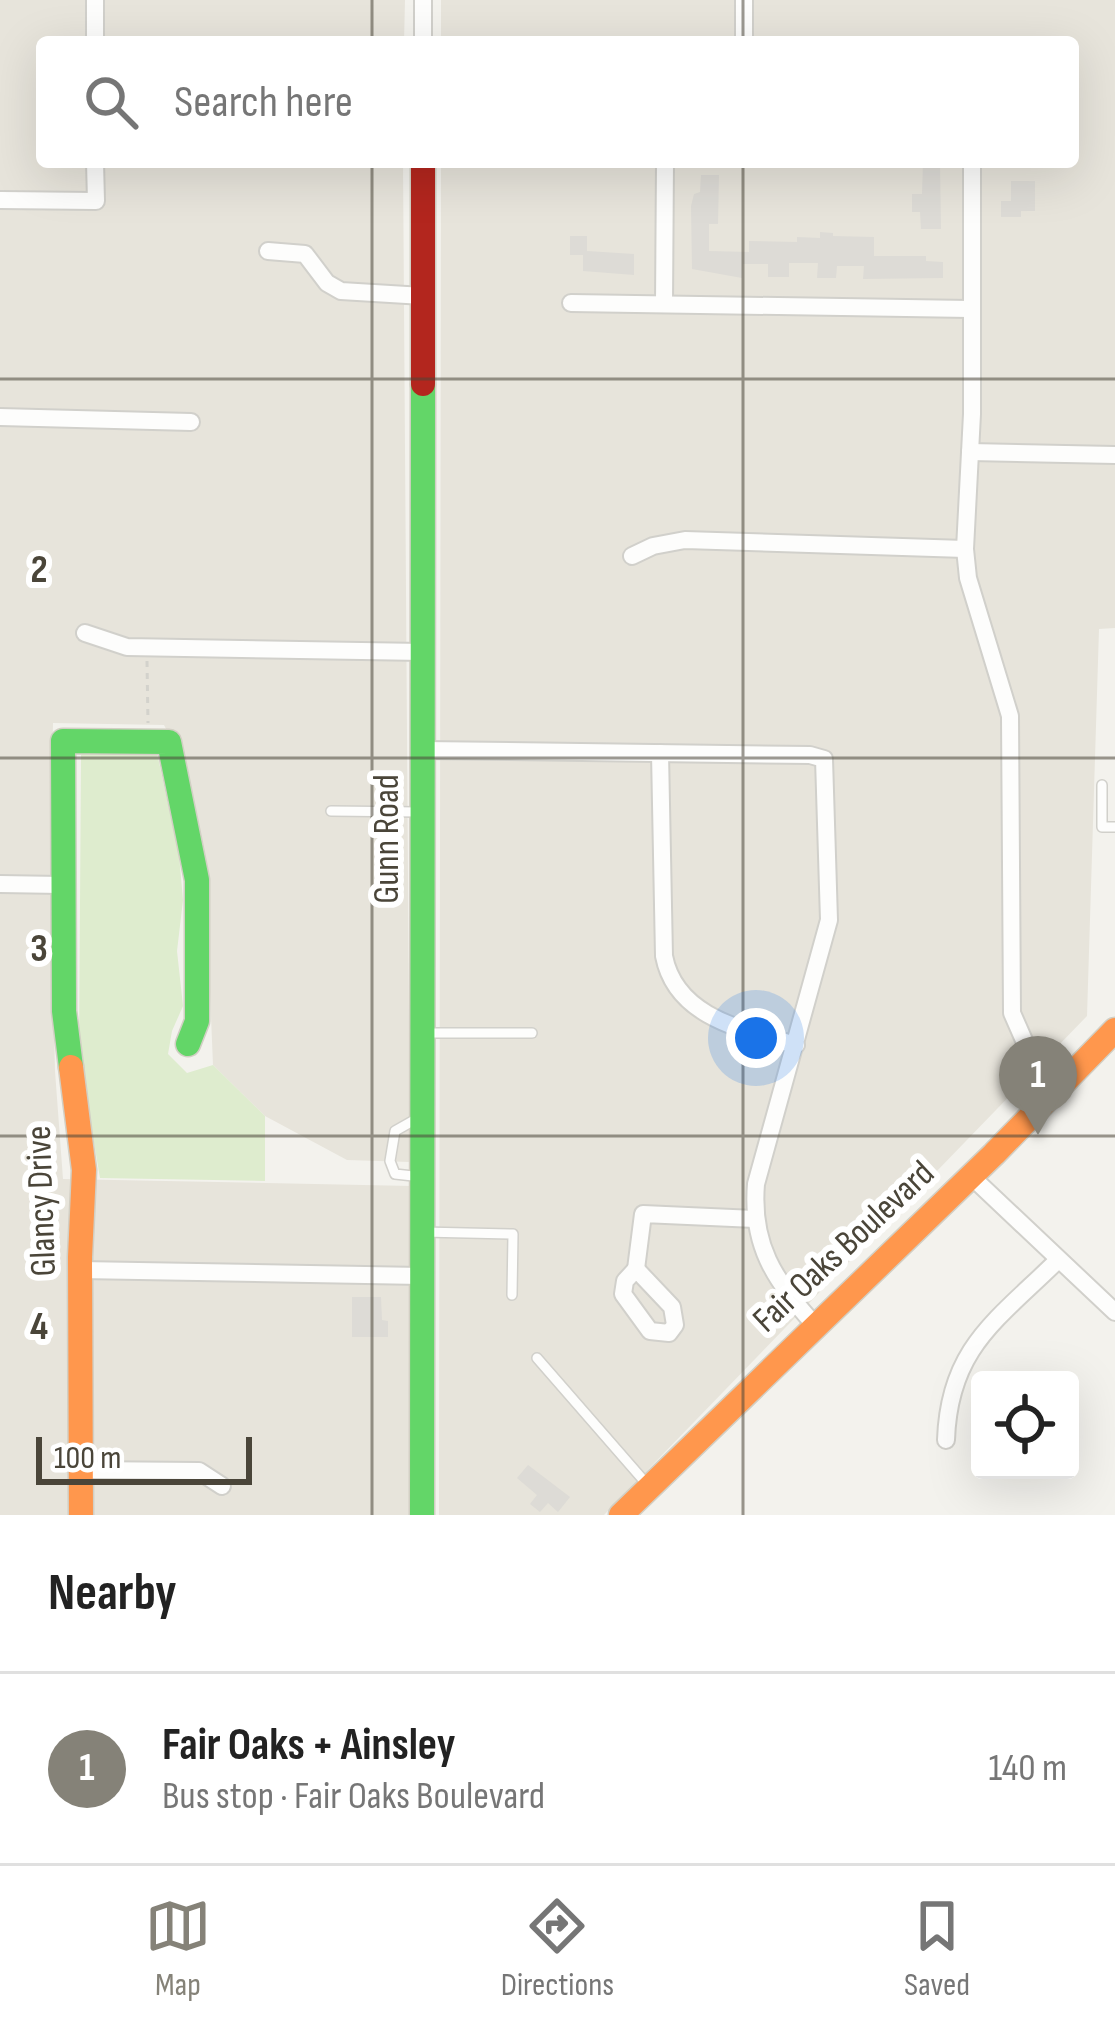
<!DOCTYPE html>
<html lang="en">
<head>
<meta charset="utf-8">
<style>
	body { margin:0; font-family:"Sofia Sans Condensed",sans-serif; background:#f6f6f6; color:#222 }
	.controls { position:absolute; right:36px; bottom:36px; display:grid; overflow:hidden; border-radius:12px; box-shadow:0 12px 48px #0002 }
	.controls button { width:108px; height:108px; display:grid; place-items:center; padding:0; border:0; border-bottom:3px solid #e0e0e0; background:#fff; color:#222; font:60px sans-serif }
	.scale { position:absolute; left:36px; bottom:30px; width:216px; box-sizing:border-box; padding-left:12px; border:6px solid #4a4539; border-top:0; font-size:33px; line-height:42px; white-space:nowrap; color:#4a4539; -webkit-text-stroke:9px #fff; paint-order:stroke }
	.you { position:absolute; left:756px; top:1038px; width:42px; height:42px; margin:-30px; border:9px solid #fff; border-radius:50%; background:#1a73e8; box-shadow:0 0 0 18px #1a73e833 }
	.badge { display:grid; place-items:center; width:78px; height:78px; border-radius:50%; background:#858278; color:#fff; font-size:39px; font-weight:700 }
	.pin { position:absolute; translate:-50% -99px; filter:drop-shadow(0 3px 6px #0008) }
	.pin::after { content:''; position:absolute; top:63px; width:42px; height:36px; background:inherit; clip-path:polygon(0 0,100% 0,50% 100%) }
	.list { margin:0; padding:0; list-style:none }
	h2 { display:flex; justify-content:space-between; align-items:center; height:156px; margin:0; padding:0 48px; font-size:51px }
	h2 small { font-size:39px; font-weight:400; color:#767676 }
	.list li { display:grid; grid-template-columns:78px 1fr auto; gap:36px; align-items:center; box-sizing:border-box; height:192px; padding:0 48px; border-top:3px solid #e0e0e0 }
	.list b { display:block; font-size:45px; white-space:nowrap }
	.list p { margin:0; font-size:39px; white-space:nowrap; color:#767676 }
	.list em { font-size:39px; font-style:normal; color:#767676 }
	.icon { flex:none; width:66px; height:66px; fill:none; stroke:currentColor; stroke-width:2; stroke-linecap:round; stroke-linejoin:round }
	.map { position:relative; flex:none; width:1115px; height:1515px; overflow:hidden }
	.search { position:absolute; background:#fff; box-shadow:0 12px 48px #0002; left:36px; right:36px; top:36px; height:132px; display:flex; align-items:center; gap:30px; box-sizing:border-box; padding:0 42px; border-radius:12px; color:#767676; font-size:45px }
	.sheet { height:348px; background:#fff }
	nav { display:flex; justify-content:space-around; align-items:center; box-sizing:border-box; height:168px; border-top:3px solid #e0e0e0; background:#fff; font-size:33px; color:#767676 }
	nav a { display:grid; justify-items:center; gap:6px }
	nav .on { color:#858278 }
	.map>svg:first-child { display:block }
	.residential { fill:#e7e4db }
	.green { fill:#deecce }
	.building { fill:#dddbd6 }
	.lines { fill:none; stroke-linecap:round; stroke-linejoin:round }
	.lane-casing { stroke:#d1d0cb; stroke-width:12 }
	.street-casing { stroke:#d1d0cb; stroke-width:20 }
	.fast-casing { stroke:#d2cfc4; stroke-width:27 }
	.slow-casing { stroke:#d2cfc4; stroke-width:27 }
	.jam-casing { stroke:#d2cfc4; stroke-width:27 }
	.path { stroke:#d3d2cc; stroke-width:3; stroke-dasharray:6 6; stroke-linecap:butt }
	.lane { stroke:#fdfdfc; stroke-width:9 }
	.street { stroke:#fdfdfc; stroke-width:16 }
	.fast { stroke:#63d668; stroke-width:24 }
	.slow { stroke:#ff974d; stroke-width:24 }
	.jam { stroke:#b3261e; stroke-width:24 }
	.grid { fill:none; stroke:#4a4539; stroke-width:3; stroke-opacity:0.55 }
	.labels { text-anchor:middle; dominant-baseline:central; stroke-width:12; stroke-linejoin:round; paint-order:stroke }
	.street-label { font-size:36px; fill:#4a4539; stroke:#fff }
	.grid-label { font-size:39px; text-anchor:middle; font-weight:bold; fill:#4a4539; stroke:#fff; stroke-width:12; stroke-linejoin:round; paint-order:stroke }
</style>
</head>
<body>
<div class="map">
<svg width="1115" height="1515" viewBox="0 0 1115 1515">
	<rect width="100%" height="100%" fill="#f3f2ed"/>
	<g class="residential">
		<polygon points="0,0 405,0 404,42 42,42 42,162 403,162 410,1162 347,1160 265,1116 213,1065 205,870 184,763 164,725 53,723 50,866 55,1071 63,1179 412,1186 409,1515 0,1515"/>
		<polygon points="441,0 1115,0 1115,628 1099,629 1087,1016 604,1515 439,1515 441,162 1073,162 1073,42 441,42"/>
	</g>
	<polygon class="green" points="86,750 157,753 179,855 183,900 177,951 183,1006 172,1031 168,1054 187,1073 213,1065 265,1116 265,1181 100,1178 79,1055 81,755"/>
	<g class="building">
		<polygon points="923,162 940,162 941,229 921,229 920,212 912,212 912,194 922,194"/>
		<polygon points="701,175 719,175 718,224 709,224 709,251 749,252 749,241 797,242 797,237 820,238 820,232 833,233 833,236 874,237 874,256 926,256 926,261 943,262 943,278 863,279 864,266 837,266 836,278 817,278 818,263 789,263 789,277 768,277 768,264 743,264 742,278 692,269 691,206 694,194 700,192"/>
		<polygon points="1011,181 1035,181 1035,211 1021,211 1021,217 1001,217 1001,201 1011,201"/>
		<polygon points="570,236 587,236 587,251 634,254 634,275 583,271 583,255 570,255"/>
		<polygon points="352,1297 381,1297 382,1320 388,1321 388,1337 352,1337"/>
		<polygon points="528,1465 570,1497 558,1512 548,1503 540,1512 530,1504 537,1495 517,1478"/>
	</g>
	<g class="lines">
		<defs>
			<g id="lane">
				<polyline points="1102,785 1102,827 1115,827"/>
				<polyline points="331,811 418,812"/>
				<polyline points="423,1033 532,1033"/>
				<polyline points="418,1118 395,1131 390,1161 395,1174 422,1177"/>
				<polyline points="423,1232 513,1234 512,1295"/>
				<polyline points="537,1358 645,1482"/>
			</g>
			<g id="street">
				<polyline points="95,0 95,42"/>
				<polyline points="423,0 423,42"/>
				<polyline points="744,42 744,0"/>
				<polyline points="972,162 972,414 965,549 968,578 1010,716 1012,1013 1030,1054 1062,1088"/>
				<polyline points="0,200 96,201 95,162"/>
				<polyline points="268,251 305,254 327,283 341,291 423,296"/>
				<polyline points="571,303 970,309"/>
				<polyline points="664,304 665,162"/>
				<polyline points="0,417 191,422"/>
				<polyline points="970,452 1115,455"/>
				<polyline points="632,556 653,546 685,540 965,549"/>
				<polyline points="85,633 127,647 423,652"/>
				<path d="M 423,750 L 810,755 L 824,759 L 829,920 L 756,1184 C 751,1244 774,1280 813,1323"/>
				<path d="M 660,753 L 664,956 C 676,1018 744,1030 796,1045"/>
				<polyline points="0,884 61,885"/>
				<polyline points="972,1177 1115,1312"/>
				<polygon points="636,1269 672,1307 675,1325 669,1333 650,1331 623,1294 625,1281"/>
				<polyline points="636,1269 643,1214 755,1219"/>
				<polyline points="80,1270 421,1276"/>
				<path d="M 946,1440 C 949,1348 997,1320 1058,1260"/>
				<polyline points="82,1470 199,1471 222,1486"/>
			</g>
			<g id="fast">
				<polyline points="71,1067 64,1011 63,741 169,742 197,880 197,1021 188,1044"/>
				<polyline points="422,1515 423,384"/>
			</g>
			<g id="slow">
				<polyline points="71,1067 84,1170 80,1257 81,1515"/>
				<polyline points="621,1515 994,1154 1115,1030"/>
			</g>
			<polyline id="jam" points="423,384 423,162"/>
		</defs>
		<use href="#lane" class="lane-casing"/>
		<use href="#street" class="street-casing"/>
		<use href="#fast" class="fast-casing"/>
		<use href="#slow" class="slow-casing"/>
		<use href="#jam" class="jam-casing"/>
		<polyline class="path" points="147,661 148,723"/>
		<use href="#lane" class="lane"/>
		<use href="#street" class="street"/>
		<use href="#fast" class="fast"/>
		<use href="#slow" class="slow"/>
		<use href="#jam" class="jam"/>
	</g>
	<path class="grid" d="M 372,0 L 372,42M 743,0 L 743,42M 372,162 L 372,1515M 743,162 L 743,1515M 0,379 L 1115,379M 0,758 L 1115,758M 0,1136 L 1115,1136"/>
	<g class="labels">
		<g class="street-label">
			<text transform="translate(387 839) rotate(-90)">Gunn Road</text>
			<text transform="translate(42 1201) rotate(-92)">Glancy Drive</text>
			<text transform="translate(844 1247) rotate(-43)">Fair Oaks Boulevard</text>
		</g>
	</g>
	<g class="grid-label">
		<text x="39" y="582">2</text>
		<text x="39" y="961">3</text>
		<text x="39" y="1339">4</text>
	</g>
</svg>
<div class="controls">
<button><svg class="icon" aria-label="locate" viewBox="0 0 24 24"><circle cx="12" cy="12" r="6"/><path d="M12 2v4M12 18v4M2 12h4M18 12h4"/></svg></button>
</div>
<div class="scale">100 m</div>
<div class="you"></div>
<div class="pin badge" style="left:1038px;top:1135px">1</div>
<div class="search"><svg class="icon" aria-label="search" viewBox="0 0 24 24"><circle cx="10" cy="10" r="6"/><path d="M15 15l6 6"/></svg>Search here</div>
</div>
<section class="sheet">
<h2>Nearby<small></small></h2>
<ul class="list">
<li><span class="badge">1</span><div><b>Fair Oaks + Ainsley</b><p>Bus stop · Fair Oaks Boulevard</p></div><em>140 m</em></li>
</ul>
</section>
<nav>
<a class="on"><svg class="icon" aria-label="map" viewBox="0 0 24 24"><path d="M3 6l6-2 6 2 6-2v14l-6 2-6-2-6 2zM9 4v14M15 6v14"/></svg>Map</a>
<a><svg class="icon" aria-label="directions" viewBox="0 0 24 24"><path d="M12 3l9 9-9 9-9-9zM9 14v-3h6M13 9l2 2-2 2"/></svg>Directions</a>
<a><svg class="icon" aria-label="saved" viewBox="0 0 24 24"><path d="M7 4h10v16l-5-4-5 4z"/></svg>Saved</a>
</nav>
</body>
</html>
